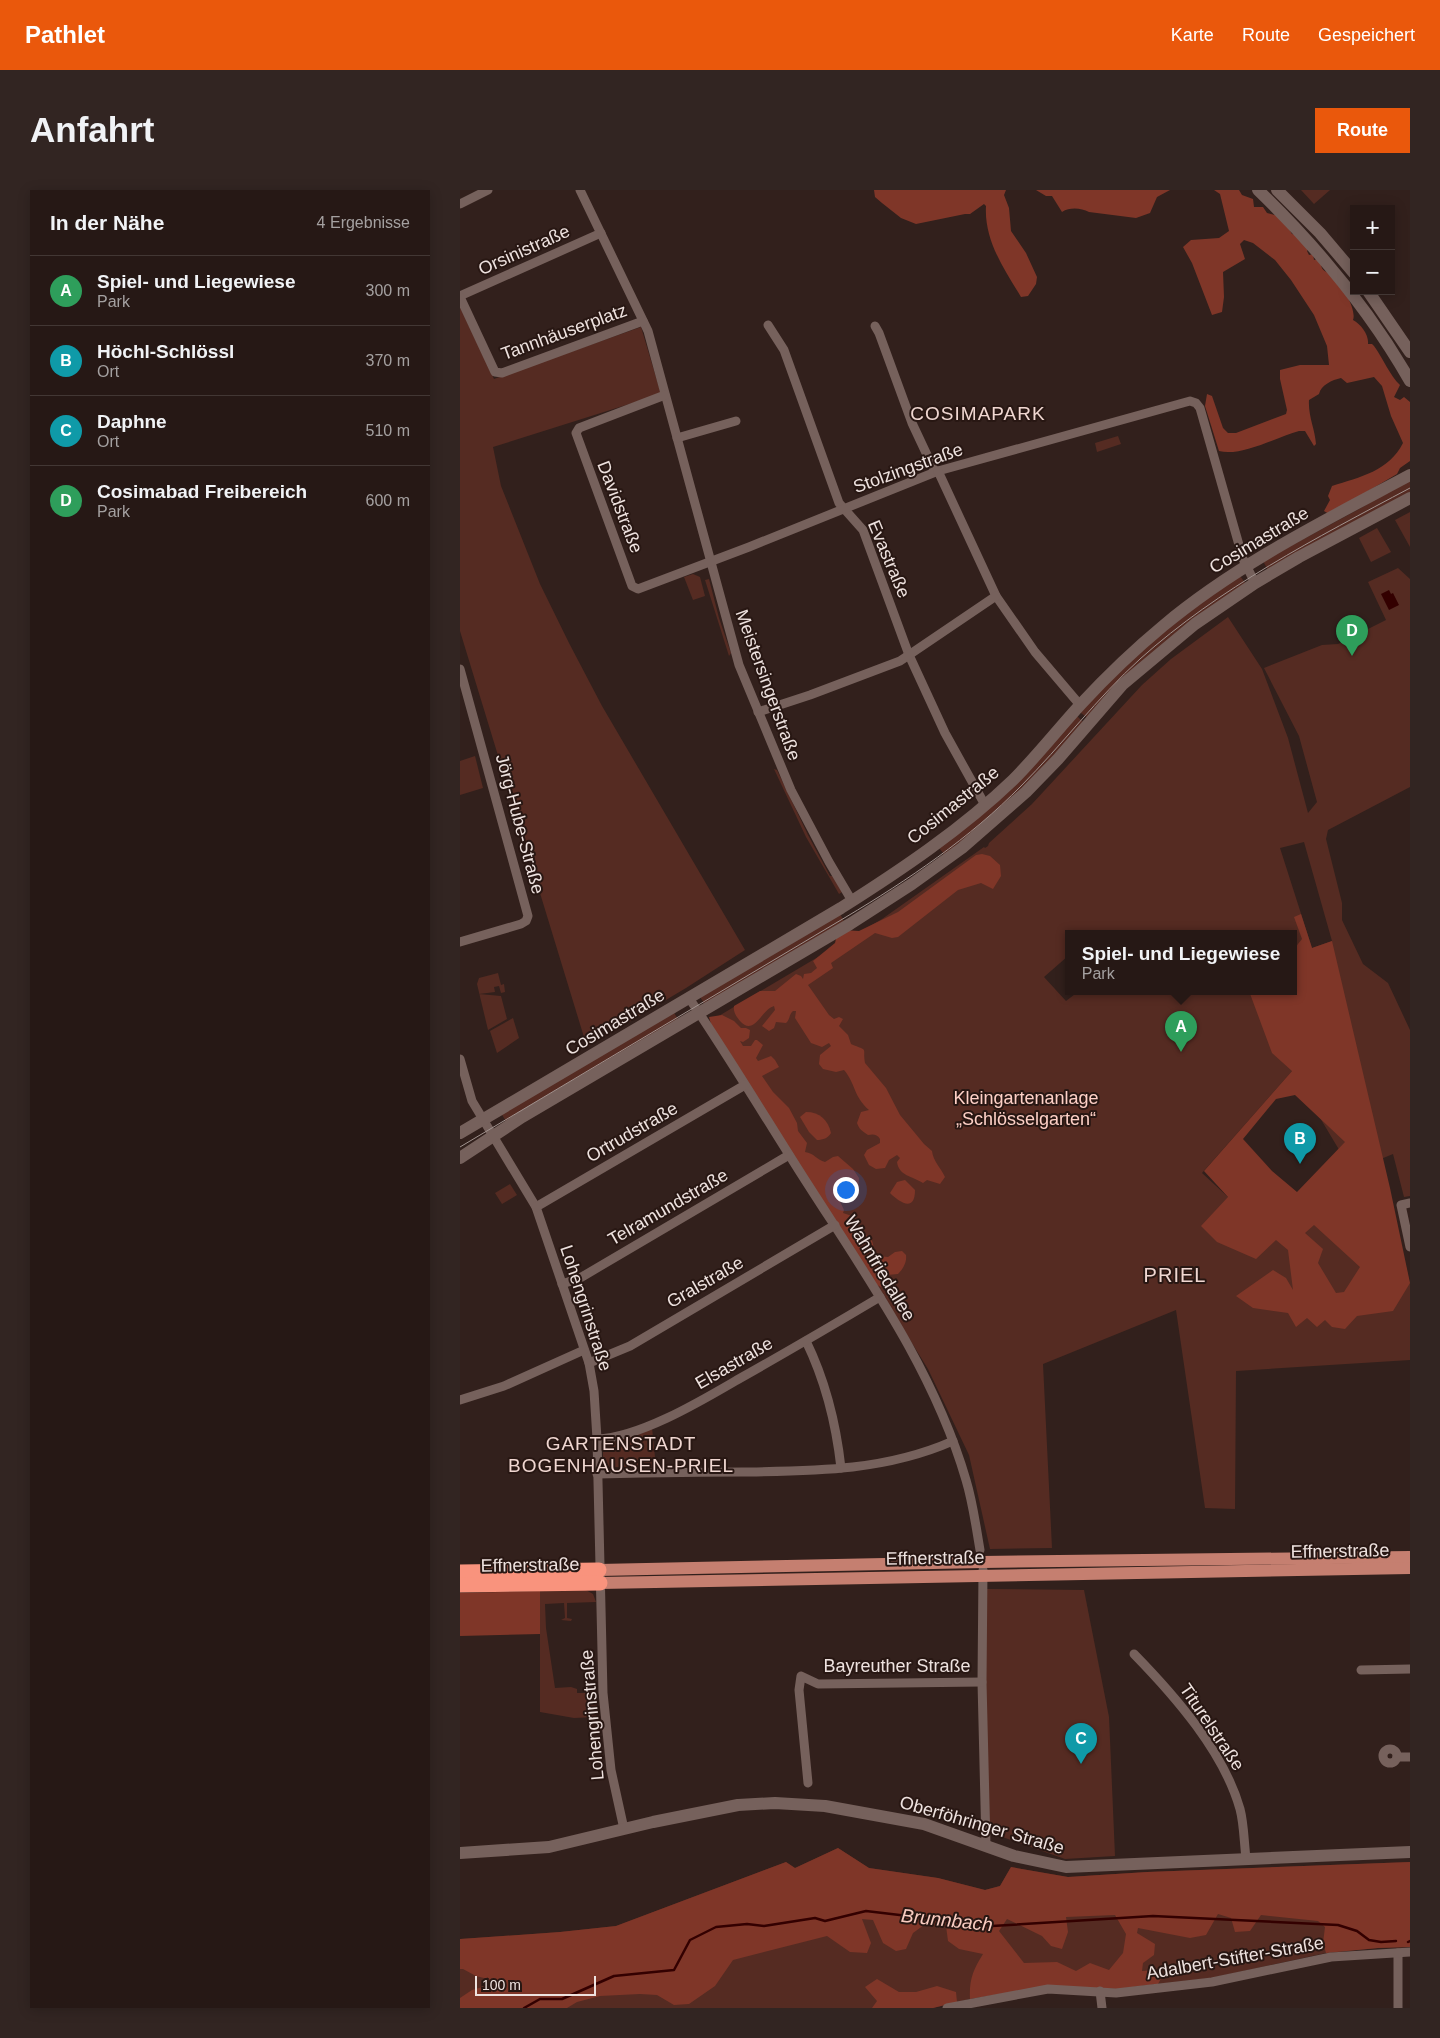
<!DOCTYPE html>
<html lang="de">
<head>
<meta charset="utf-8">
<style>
	body { margin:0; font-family:Arial,sans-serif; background:#322522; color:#f1f3f6 }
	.controls { position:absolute; right:15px; top:15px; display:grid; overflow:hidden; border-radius:0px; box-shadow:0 2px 12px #0003 }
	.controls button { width:45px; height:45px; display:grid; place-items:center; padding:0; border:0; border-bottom:1px solid #423734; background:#261815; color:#f1f3f6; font:25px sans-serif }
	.scale { position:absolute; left:15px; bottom:12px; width:121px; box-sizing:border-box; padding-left:5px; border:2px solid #eee2df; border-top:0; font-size:14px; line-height:18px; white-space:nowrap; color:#eee2df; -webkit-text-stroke:4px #281713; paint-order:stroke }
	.you { position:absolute; left:385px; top:999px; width:18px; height:18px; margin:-12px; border:4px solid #fff; border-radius:50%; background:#1a73e8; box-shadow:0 0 0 8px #1a73e833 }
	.badge { display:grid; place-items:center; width:32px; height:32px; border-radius:50%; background:#ea580c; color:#fff; font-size:16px; font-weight:700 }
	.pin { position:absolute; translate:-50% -41px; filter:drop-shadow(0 1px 2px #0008) }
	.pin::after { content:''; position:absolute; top:26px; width:18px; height:15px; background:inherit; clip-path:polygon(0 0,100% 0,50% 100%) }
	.popup { position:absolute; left:605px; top:740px; width:232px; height:65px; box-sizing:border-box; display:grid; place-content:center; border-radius:0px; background:#261815; filter:drop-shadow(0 1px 4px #0005); font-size:16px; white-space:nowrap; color:#a4a0a0 }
	.popup b { font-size:19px; color:#f1f3f6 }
	.popup::after { content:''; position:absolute; left:50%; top:100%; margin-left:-10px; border:10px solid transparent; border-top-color:#261815 }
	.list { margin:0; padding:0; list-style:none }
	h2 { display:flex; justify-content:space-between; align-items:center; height:65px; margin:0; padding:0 20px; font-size:21px }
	h2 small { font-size:16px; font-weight:400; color:#a4a0a0 }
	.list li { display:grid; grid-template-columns:32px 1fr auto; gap:15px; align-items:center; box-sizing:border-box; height:70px; padding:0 20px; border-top:1px solid #423734 }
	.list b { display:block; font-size:19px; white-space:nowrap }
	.list p { margin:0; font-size:16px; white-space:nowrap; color:#a4a0a0 }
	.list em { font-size:16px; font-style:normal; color:#a4a0a0 }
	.map { position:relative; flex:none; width:950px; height:1818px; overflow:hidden; border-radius:0px }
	header { display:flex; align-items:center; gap:30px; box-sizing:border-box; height:70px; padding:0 25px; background:#ea580c; color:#fff }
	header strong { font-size:24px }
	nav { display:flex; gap:28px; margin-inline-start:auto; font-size:18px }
	.intro { display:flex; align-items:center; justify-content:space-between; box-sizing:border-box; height:120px; padding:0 30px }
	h1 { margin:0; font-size:35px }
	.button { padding:12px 22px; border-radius:0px; background:#ea580c; color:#fff; font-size:18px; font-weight:700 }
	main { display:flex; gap:30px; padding:0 30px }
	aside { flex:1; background:#261815; border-radius:0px; box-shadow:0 2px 12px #0003 }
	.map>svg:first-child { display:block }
	.green { fill:#552b22; fill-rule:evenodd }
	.forest { fill:#7f3628; fill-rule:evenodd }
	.water { fill:#300 }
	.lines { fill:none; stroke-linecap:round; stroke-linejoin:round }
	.stream { stroke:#300; stroke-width:2.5 }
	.street { stroke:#76615c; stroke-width:9 }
	.secondary { stroke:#76615c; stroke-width:12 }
	.primary { stroke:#c57f70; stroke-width:12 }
	.highway { stroke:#f9937d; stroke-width:15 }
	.tram { stroke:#a1938f; stroke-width:1 }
	.labels { text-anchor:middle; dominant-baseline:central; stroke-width:4; stroke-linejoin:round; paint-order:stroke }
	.street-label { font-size:18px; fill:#eee2df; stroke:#281713 }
	.park-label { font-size:18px; fill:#fed0c6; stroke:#281713 }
	.neighbourhood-label { font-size:19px; letter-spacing:1px; fill:#f0d7d1; stroke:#281713 }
	.water-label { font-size:19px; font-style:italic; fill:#f9ccc1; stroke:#281713 }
	.quarter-label { font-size:20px; letter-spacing:1px; fill:#f0d7d1; stroke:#281713 }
</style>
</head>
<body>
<header>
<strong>Pathlet</strong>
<nav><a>Karte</a><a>Route</a><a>Gespeichert</a></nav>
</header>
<div class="intro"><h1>Anfahrt</h1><a class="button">Route</a></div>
<main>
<aside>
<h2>In der Nähe<small>4 Ergebnisse</small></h2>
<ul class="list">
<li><span class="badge" style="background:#2e9e5b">A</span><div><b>Spiel- und Liegewiese</b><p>Park</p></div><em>300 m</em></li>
<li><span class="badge" style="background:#0f9aa8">B</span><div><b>Höchl-Schlössl</b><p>Ort</p></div><em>370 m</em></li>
<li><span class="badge" style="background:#0f9aa8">C</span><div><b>Daphne</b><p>Ort</p></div><em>510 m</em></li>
<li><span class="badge" style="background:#2e9e5b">D</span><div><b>Cosimabad Freibereich</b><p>Park</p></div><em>600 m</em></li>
</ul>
</aside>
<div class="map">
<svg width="950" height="1818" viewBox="0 0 950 1818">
	<rect width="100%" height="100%" fill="#32201c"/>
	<g class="green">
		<polygon points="841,0 870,0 854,14"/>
		<polygon points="0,117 34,189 181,137 201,204 33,257 41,296 80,394 109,453 142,516 285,760 226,798 127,857 0,441"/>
		<polygon points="658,246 661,254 637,262 635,253"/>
		<polygon points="950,288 950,302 809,382 803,371 901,318"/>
		<polygon points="950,322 950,357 935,330"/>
		<polygon points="917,338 931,362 911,372 899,348"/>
		<path d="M 938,378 L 950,389 L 950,597 L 868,640 L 866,649 L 882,713 L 882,730 L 903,774 L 928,793 L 950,840 L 950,1006 L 944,1007 L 933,964 L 899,978 L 881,963 L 832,881 L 742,983 L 768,1007 L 831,1010 L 924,982 L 950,1094 L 950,1170 L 776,1181 L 775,1319 L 745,1318 L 716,1120 L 583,1174 L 592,1358 L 530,1359 L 509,1265 L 468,1179 L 252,830 L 422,729 L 524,657 L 525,658 L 528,656 L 529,653 L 572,614 L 682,495 L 711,469 L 768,427 L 802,479 L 828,548 L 848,623 L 857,612 L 839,546 L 804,478 L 862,455 L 878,454 L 926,430 L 908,392 ZM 844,652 L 872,751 L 852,758 L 820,658 ZM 608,743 L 834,743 L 834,801 L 619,801 L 606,811 L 584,787 L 608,766 Z"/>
		<polygon points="233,384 240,387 245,406 233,410 224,387"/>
		<polygon points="780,386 786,394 628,528 618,521 707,437"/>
		<polygon points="249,389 259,428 271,463 269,466 245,390"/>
		<polygon points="615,524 624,533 586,576 486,667 477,655"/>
		<polygon points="15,566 23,598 0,605 0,571"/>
		<polygon points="314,579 317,580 348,645 370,686 373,686 382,702 379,704 346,647"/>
		<polygon points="379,722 385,733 245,815 239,805"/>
		<polygon points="38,783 41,795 44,794 45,802 41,803 39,796 34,797 35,802 19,804 41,806 47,829 28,840 17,794 19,788"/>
		<polygon points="213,821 219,831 47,933 41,923"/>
		<polygon points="53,828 59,848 37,863 30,841"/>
		<polygon points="50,994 57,1005 42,1014 35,1003"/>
		<polygon points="192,1238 196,1277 149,1277 143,1273 143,1256"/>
		<polygon points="124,1399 133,1404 136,1412 107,1413 107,1428 112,1429 111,1431 101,1430 105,1428 104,1413 85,1414 86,1438 95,1498 111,1497 117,1499 117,1503 126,1503 126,1498 136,1499 137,1524 135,1527 114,1528 80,1522 80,1401"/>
		<polygon points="526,1399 624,1400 649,1527 655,1666 605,1669 528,1642 525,1492"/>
		<polygon points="378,1658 409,1678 478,1688 525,1700 540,1696 551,1677 608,1687 687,1682 950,1672 950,1757 918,1758 866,1763 751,1788 698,1794 588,1796 510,1809 473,1818 0,1818 0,1749 100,1742 156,1736 326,1672 335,1678"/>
	</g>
	<g class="forest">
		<path d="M 414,0 L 546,0 L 544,5 L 549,18 L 551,41 L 566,63 L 577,87 L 576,94 L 568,106 L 561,107 C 544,79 524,50 526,16 L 524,14 L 510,24 L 505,24 L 456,34 L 441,28 L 422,13 L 415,7 Z"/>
		<path d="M 576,0 L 710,0 L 697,7 L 690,23 L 676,28 L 629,22 C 621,18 610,17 602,22 L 592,6 L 586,6 Z"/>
		<path d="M 754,0 L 779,0 L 782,5 L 793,9 L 794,17 L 803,17 L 807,23 L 822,27 L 832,44 L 837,45 L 849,57 L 847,61 L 849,65 L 853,64 L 854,70 L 857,69 L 861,73 C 861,82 867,81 873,86 C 882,94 897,120 893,130 C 901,134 909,145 908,154 L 912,154 L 914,156 C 923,168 930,186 940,195 L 934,207 L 940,210 L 944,207 L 950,212 L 950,271 L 940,278 L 937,284 L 869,324 L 864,321 L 870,310 L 868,306 L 872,296 C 900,287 929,281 943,253 L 931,226 L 922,196 L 914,187 L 887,193 L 881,188 C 872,190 861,195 859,204 L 849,210 C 848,226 855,239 856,254 L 854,256 L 845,241 L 839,241 C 817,247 781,267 759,261 L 745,216 L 747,204 L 752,206 L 763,238 L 768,243 L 776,243 L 826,224 L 827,220 L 820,189 L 820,180 L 840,175 L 869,175 L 867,156 L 854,125 L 831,90 L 815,70 L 793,53 L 784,50 L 780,54 L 785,69 L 763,82 L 764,107 L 762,122 L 752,125 L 732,73 L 723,57 L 731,50 L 759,48 L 769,41 L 760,4 Z"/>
		<path d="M 522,664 L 530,666 L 540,675 L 541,686 L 533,699 L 521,693 L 498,700 L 438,747 L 432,748 L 415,743 L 371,773 L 373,778 L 348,795 L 369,825 L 374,829 L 379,827 L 383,829 L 379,836 L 388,845 L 391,854 C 410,862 402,856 405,873 L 426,898 L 440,925 L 464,954 L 472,961 C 473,971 481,978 485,987 L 480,994 L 467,990 L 463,993 C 452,986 439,986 437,972 L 440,968 L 437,965 L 429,970 L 425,978 L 416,979 L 409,975 L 404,965 L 407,960 L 420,953 L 420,949 C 417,944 413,944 408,945 C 402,941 399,939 397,933 L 401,922 L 409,920 C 393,906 396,894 384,880 L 376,882 L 363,879 L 359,874 L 360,865 L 371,856 L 369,853 L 362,857 L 351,853 L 335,828 L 336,821 L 333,821 C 329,824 330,830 326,833 L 316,832 L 314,838 L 309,841 L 302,836 L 315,820 L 314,816 C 301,820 294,847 280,831 C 276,826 273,822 274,816 L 300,801 L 315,801 L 336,784 L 341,786 L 343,789 L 344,784 L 351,783 L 357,778 L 353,771 L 375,753 L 377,745 L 382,740 L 399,741 L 438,722 L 516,665 Z"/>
		<path d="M 841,724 L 852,758 L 872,751 L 930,998 L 950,1093 L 933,1121 L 897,1126 L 885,1139 L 872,1137 L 865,1130 L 857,1137 L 847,1128 L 836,1137 L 828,1123 L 793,1118 L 776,1106 L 813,1080 L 826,1088 L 833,1100 L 828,1060 L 816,1050 L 796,1069 L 757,1052 L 741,1036 L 768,1007 L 744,981 L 832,881 L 812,863 L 789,801 L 834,801 L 834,759 L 842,749 L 834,727 ZM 835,905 L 885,952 L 837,1002 L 812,981 L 783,949 L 816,909 ZM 854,1035 L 900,1077 L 884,1102 L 876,1103 L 858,1073 L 863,1059 L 845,1043 Z"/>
		<path d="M 262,825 L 274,831 L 281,838 L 286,838 L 290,840 L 289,848 L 283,852 L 280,851 L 283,856 L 291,856 L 295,850 L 297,850 L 303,855 L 296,868 L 298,871 L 311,866 L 315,870 L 319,877 L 302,886 L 313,902 L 329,918 L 337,933 L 338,941 L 347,953 L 345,962 C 354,963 357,970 365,972 L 373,967 L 378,966 L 393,979 L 399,988 L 398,1003 L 387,1008 L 382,1005 L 378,1007 L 384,1020 L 383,1023 L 395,1027 L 403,1043 C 419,1052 409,1057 418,1066 L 428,1067 L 435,1062 L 442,1061 L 446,1065 C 447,1072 443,1079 438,1084 L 427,1085 L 425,1095 L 421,1097 L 415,1094 L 252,838 L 249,827 Z"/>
		<path d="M 346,922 C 360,922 368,930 371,943 C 368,948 363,950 357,950 L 349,942 L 340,927 Z"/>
		<path d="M 445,990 L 455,1000 C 455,1023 439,1012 430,1003 L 437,992 Z"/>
		<polygon points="80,1401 80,1444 0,1446 0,1403"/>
		<path d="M 378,1658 L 409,1678 L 478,1688 L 525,1700 L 540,1696 L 551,1677 L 608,1687 L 687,1682 L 950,1672 L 950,1757 L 918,1758 L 866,1763 L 863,1753 L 865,1737 L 858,1731 L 801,1725 L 790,1741 L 775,1742 L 771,1728 L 758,1724 L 746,1745 L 730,1748 L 678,1738 L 677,1743 L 695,1754 L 694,1765 L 683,1773 L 682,1781 L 695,1780 L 703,1785 L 698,1794 L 657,1799 L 588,1796 L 510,1809 C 509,1790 513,1780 523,1764 L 499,1759 L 488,1751 L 486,1736 L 464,1735 L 453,1743 L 446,1759 L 436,1761 L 423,1753 L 413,1730 L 402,1729 L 411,1753 L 407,1763 L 390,1762 L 367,1746 L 273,1770 L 255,1796 L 229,1814 L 214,1815 L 197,1805 L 180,1804 L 140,1806 L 117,1812 L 107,1818 L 0,1818 L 0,1808 L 12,1800 L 40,1792 L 16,1786 L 3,1779 L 0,1779 L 0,1749 L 100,1742 L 156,1736 L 326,1672 L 335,1678 ZM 655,1725 L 666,1744 L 663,1763 L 649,1780 L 630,1773 L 616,1781 L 597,1772 L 564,1773 L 539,1741 L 547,1729 L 582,1746 L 591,1756 L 602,1759 L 608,1742 L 606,1727 Z"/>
		<polygon points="417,1789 439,1802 456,1802 477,1796 496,1802 497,1812 473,1818 412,1818 417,1811 405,1797"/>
	</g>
	<polygon class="water" points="929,400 931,404 933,403 939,415 929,420 921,404"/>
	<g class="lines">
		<g class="stream">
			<polyline points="948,1752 950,1751"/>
			<polyline points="64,1818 80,1809 102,1809 154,1786 214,1780 230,1750 256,1737 287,1734 304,1736 355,1728 365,1731 406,1721 532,1736 693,1726 878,1735 897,1741 909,1750 921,1752 936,1751"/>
		</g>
		<g class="street">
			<polyline points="120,0 188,141 279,475 331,600 369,672 392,711"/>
			<polyline points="0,14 28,0"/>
			<polyline points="0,106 141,43"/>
			<polyline points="0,107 35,182 42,183 183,131"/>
			<polyline points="308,135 324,160 379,313 403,340 449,465 485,543 525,615"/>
			<polyline points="415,136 419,143 452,233 475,282"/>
			<polyline points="205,205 119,238 116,243 172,396 178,399 289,357 478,281 730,211 736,213 740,218 783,369 795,393"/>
			<polyline points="217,248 276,231"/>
			<polyline points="478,281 536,406 575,462 620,515"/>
			<polyline points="0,479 68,726 66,731 61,734 0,752"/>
			<polyline points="298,522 350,505 440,471 536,406"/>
			<path d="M 229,808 C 265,861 299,917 333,971 C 397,1073 472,1173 506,1290 C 513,1313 516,1337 520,1360"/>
			<polyline points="0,869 12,911 76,1017 129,1173 134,1201 137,1249 143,1503 151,1580 164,1639"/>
			<polyline points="950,1013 941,1015 950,1057"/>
			<polyline points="76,1017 285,895"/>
			<polyline points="102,1094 120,1088 329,965"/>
			<path d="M 346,1151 C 366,1192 376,1233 381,1278"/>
			<polyline points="129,1173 170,1156 375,1035"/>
			<polyline points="0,1210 44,1196 124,1160"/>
			<path d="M 137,1249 C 179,1248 241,1211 277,1190 C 325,1163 373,1135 420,1107"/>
			<path d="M 137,1284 C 185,1283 234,1282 282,1282 C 355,1281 425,1281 493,1251"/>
			<polyline points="523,1380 522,1492 526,1655"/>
			<path d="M 674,1464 C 715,1506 764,1562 780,1619 C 784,1634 784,1652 786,1668"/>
			<polyline points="901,1480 950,1479"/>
			<circle cx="930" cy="1566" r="7"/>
			<polyline points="937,1567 950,1567"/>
			<polyline points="348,1593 339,1500 341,1486 358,1494 522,1492"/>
			<polyline points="938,1763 938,1818"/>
			<polyline points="640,1801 642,1818"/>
			<polyline points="487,1818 588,1799 656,1803 752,1792 871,1767 950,1762"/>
		</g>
		<g class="secondary">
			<path d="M 798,0 C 858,58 909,119 950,191"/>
			<polyline points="817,0 860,43 894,83"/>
			<polyline points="908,101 950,162"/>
			<path d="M 0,943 L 381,718 C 441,680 502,639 553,590 C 577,566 598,539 621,514 C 647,486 674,460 703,436 C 777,374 866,330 950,285"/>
			<polyline points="0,968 62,927 390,734 452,694 502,658 566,602 598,569 662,495 735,434 795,393 839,367 950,308"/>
			<polyline points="0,1663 89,1657 193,1632 278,1615 315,1613 365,1616 464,1634 554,1666 606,1677 950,1662"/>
		</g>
		<g class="primary">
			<polyline points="139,1380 522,1372 950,1367"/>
			<polyline points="140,1393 950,1378"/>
		</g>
		<g class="highway">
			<polyline points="0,1382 139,1380"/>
			<polyline points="0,1395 140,1393"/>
		</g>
		<path class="tram" d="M 0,957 L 386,727 C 448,690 510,648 561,596 C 602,555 637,508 680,469 C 759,398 856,348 950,298"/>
	</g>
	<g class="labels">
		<g class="street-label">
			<text transform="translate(64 60) rotate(-24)">Orsinistraße</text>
			<text transform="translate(104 142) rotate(-20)">Tannhäuserplatz</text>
			<text transform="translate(448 278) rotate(-20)">Stolzingstraße</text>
			<text transform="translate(160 317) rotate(69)">Davidstraße</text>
			<text transform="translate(799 350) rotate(-31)">Cosimastraße</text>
			<text transform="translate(429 369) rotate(67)">Evastraße</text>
			<text transform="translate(308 495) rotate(70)">Meistersingerstraße</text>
			<text transform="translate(493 615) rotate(-39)">Cosimastraße</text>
			<text transform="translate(60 634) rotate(75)">Jörg-Hube-Straße</text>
			<text transform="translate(155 832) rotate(-31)">Cosimastraße</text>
			<text transform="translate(172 942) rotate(-30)">Ortrudstraße</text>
			<text transform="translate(208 1017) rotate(-30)">Telramundstraße</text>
			<text transform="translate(420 1078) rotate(59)">Wahnfriedallee</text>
			<text transform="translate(245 1092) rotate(-30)">Gralstraße</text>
			<text transform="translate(126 1118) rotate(72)">Lohengrinstraße</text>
			<text transform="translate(274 1173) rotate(-30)">Elsastraße</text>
			<text transform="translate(880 1361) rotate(-1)">Effnerstraße</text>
			<text transform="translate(475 1368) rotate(-1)">Effnerstraße</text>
			<text transform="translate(70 1375) rotate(-1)">Effnerstraße</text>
			<text x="437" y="1476">Bayreuther Straße</text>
			<text transform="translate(132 1525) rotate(-95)">Lohengrinstraße</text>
			<text transform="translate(752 1537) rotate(56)">Titurelstraße</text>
			<text transform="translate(522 1635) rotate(16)">Oberföhringer Straße</text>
			<text transform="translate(775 1768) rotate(-10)">Adalbert-Stifter-Straße</text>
		</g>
		<g class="park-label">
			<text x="566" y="908">Kleingartenanlage<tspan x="566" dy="21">„Schlösselgarten“</tspan></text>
		</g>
		<g class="neighbourhood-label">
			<text x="518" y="223">COSIMAPARK</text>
			<text x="161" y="1253">GARTENSTADT<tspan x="161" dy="22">BOGENHAUSEN-PRIEL</tspan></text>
		</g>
		<g class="water-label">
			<text transform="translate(487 1730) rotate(6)">Brunnbach</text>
		</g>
		<g class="quarter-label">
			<text x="715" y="1085">PRIEL</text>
		</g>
	</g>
</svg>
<div class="controls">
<button>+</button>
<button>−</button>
</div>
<div class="scale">100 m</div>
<div class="you"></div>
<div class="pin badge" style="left:721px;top:862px;background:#2e9e5b">A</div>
<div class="popup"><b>Spiel- und Liegewiese</b>Park</div>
<div class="pin badge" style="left:840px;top:974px;background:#0f9aa8">B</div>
<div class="pin badge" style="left:621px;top:1574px;background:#0f9aa8">C</div>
<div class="pin badge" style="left:892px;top:466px;background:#2e9e5b">D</div>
</div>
</main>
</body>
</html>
